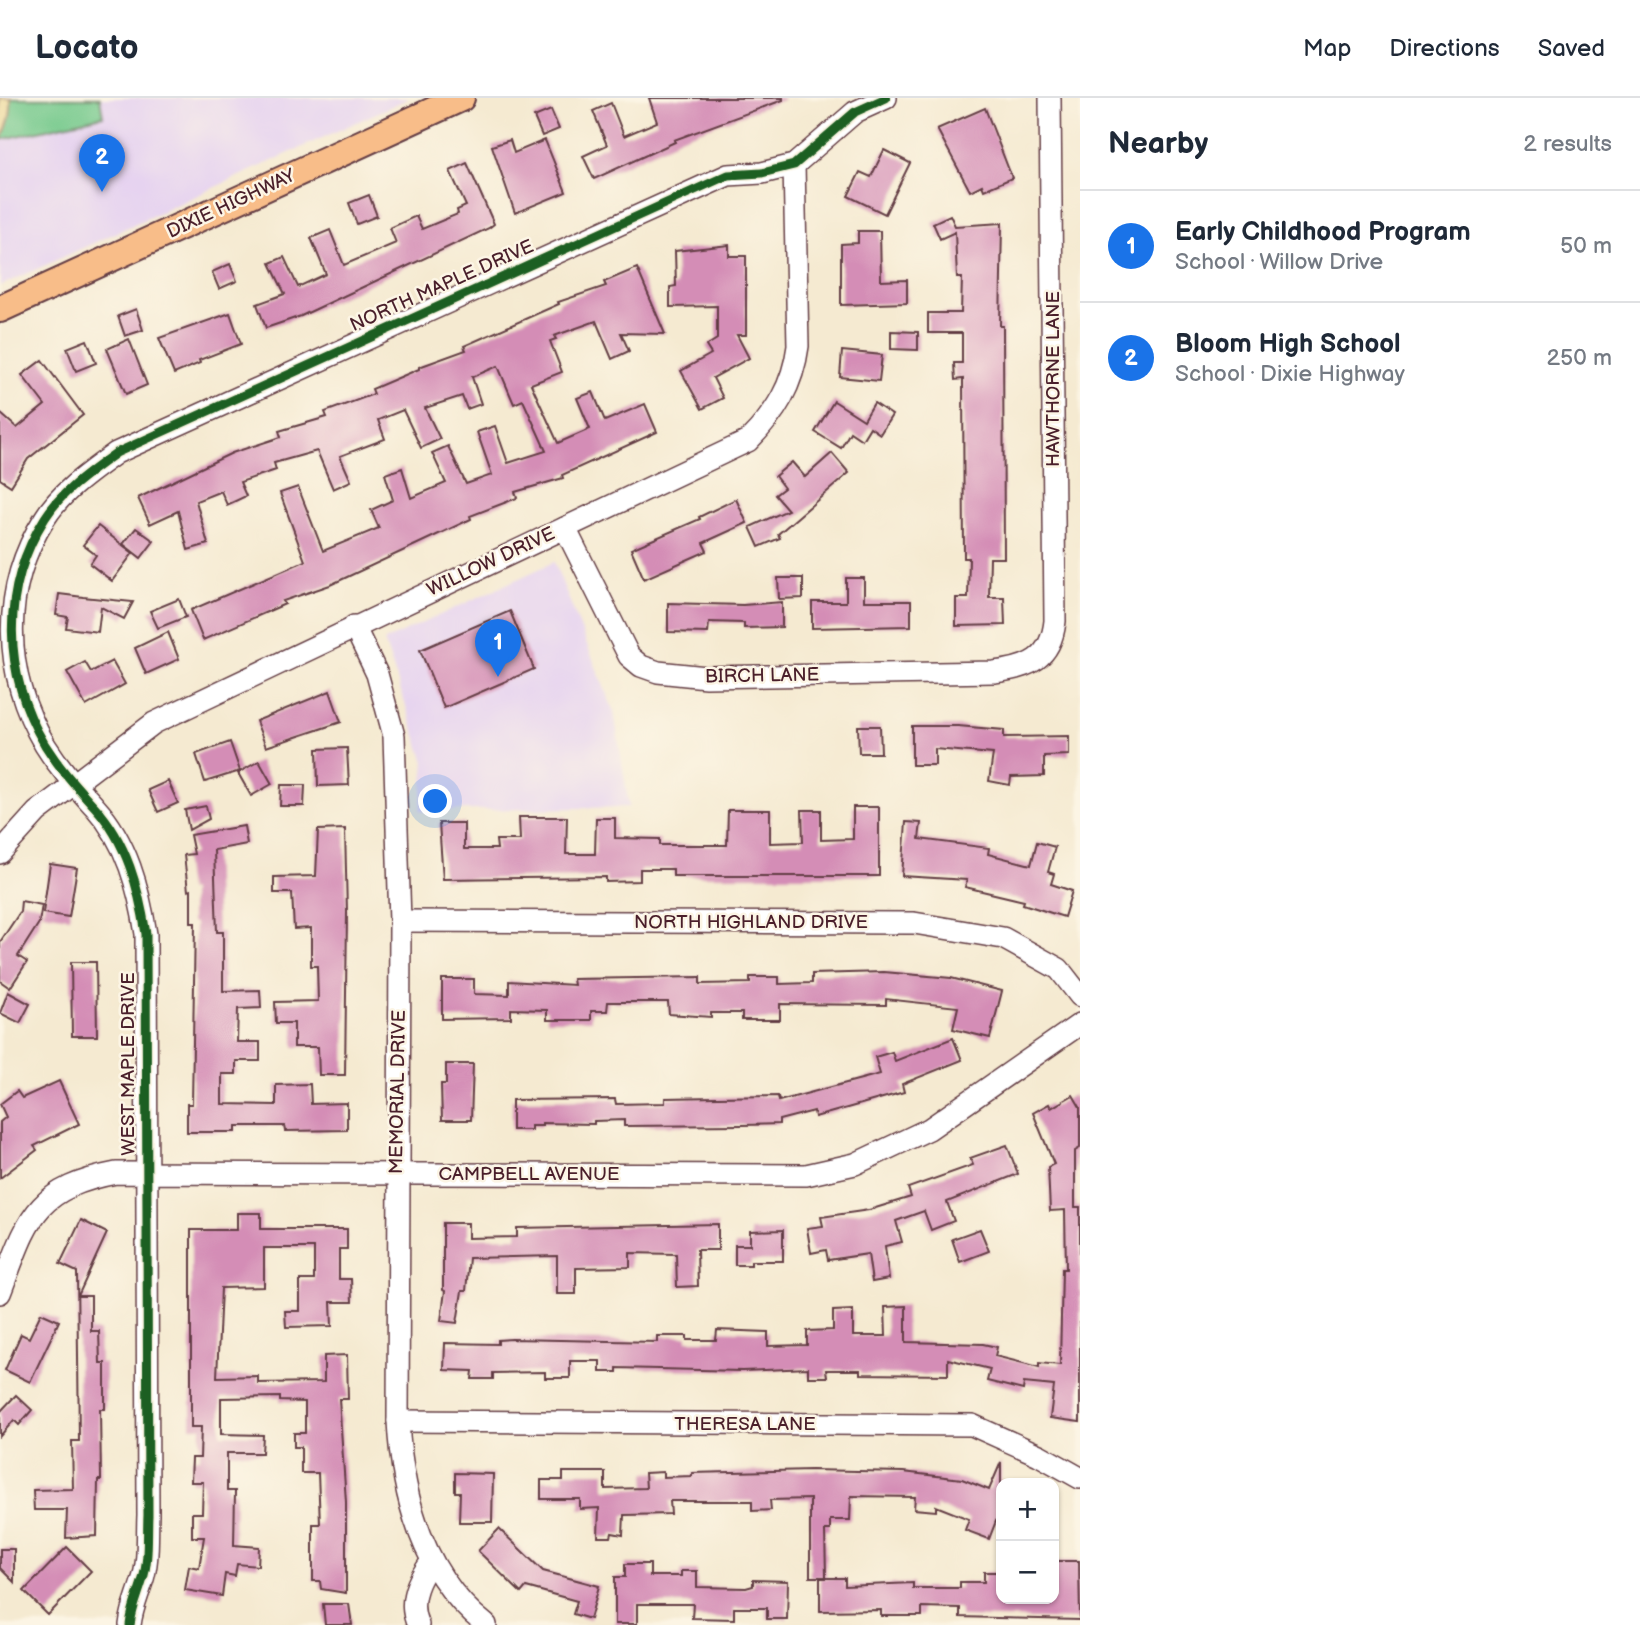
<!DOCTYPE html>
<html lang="en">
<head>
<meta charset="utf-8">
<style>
	body { margin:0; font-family:"Balsamiq Sans",sans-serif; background:#f2f2f3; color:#1f2937 }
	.controls { position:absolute; right:21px; bottom:21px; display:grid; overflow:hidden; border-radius:14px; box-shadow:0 2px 5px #0004 }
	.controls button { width:63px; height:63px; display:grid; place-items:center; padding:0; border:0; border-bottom:2px solid #e0e1e3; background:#fff; color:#1f2937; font:35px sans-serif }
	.you { position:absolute; left:436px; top:704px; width:24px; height:24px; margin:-18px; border:5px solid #fff; border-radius:50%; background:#1a73e8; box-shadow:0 0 0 10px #1a73e833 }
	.badge { display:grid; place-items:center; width:46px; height:46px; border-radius:50%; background:#1a73e8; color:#fff; font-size:23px; font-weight:700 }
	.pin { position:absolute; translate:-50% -58px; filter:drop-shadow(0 2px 4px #0008) }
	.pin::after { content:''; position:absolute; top:37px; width:24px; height:21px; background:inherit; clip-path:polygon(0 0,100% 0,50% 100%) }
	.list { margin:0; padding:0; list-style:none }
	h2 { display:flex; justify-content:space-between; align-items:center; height:91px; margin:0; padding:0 28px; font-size:30px }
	h2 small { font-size:23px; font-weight:400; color:#747a83 }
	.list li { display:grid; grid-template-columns:46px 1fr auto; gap:21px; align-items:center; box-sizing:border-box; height:112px; padding:0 28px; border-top:2px solid #e0e1e3 }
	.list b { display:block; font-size:26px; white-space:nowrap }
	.list p { margin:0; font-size:23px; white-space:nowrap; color:#747a83 }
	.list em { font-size:23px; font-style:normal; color:#747a83 }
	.map { position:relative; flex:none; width:1080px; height:1527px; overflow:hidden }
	header { display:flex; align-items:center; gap:42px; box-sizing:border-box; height:98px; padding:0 35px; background:#fff; border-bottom:2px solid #e0e1e3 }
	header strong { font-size:33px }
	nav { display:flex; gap:38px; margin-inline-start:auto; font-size:24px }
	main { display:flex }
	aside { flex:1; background:#fff }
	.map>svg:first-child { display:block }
	.built { fill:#e6d3f0 }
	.green { fill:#75c98c; stroke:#60745c; stroke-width:2 }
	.sand { fill:#eeda9e; stroke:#9c7c64; stroke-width:2 }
	.building { fill:#d48db6 }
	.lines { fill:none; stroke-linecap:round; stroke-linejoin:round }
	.minor-casing { stroke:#643d44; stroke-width:24 }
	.major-casing { stroke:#643d44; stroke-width:30 }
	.minor { stroke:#fff; stroke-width:21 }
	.major { stroke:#f8bd89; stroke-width:26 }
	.cycleway-casing { stroke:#fcf5e5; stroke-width:13 }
	.cycleway { stroke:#1b5e20; stroke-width:9 }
	.labels { text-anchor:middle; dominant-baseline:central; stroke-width:5; stroke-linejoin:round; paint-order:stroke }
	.street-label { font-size:19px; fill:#4a1f2b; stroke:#fcf5e5 }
</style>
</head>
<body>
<header>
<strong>Locato</strong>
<nav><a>Map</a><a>Directions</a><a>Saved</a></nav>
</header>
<main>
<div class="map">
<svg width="1080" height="1527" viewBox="0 0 1080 1527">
	<rect width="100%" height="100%" fill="#fcf5e5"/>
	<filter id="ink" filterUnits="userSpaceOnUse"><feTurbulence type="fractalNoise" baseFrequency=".0143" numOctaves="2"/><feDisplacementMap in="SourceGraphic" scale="14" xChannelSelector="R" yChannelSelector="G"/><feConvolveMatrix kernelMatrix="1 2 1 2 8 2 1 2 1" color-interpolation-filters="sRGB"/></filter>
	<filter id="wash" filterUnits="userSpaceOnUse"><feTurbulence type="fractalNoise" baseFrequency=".00686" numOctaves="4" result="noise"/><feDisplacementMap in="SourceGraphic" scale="28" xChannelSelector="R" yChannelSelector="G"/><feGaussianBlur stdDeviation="1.57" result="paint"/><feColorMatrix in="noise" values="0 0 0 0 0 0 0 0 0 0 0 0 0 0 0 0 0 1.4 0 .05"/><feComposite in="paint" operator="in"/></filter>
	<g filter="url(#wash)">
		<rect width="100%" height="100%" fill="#f5ead1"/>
		<g class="built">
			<polygon points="0,0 409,0 0,188"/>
			<polygon points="554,464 614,614 629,709 420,713 425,664 384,543"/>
		</g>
		<polygon class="green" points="0,0 100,0 103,18 0,42"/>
		<path class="sand" d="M 0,0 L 11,0 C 12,15 8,30 0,42 Z"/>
		<g id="blocks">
			<g class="building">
				<polygon points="649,0 783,0 783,2 674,42 675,44 594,81 583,58 607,47 593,13 611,5 624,38 657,24"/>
				<polygon points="985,10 1012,80 984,92 982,87 970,93 937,31"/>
				<polygon points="551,12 559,31 542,38 534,19"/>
				<polygon points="510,42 514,55 545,42 566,94 515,115 492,48"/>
				<polygon points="884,52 910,65 885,116 848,98 860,74 871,79"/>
				<polygon points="467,65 494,126 489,130 301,218 266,230 257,206 285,196 270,165 284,159 298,189 326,176 311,140 330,132 344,167 396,145 390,130 416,118 422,131 458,116 457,112 466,108 450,73"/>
				<polygon points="369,97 377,118 357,126 349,105"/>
				<polygon points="950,117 955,128 1002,125 1000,228 1003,228 1004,460 990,460 989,499 1004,499 1005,527 956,528 956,500 968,500 969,460 964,460 963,281 955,282 954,265 962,265 962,235 928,235 928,215 961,215 962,180 957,180 955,134 940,141 933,125"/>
				<polygon points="858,133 880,133 881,183 907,182 907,205 841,207 841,146 858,145"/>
				<polygon points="729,147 729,158 746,158 746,237 737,237 749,260 713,280 723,300 702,311 681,273 711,256 706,248 717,241 717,208 670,209 670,189 676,188 675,153"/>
				<polygon points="230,166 237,183 219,191 212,174"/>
				<polygon points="637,170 665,236 621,235 629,253 612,261 596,223 554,238 556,241 550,243 562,274 531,286 558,345 590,331 577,300 593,294 605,323 645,306 657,334 562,377 563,380 515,394 517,400 470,418 471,421 330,487 283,503 285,506 203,542 191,512 305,463 280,395 298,389 323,453 379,430 371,412 393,402 385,376 402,370 411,400 446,385 432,355 448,348 466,386 492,377 477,334 495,328 508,365 546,353 523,302 514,306 498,268 472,279 481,306 467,311 462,298 425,310 440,341 421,350 403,312 378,322 385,341 340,358 351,383 333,391 317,353 274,365 276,372 240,384 246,398 227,407 221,393 196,403 208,446 188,452 178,413 150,426 138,400 232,355 281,339 279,333 327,319 325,314 374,296 372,291 419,271 419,269 466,252 464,248 559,206 558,204 606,188 604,184"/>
				<polygon points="136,211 143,232 125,238 118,218"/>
				<polygon points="230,215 241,246 199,262 200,265 174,276 159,240"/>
				<polygon points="891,233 918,234 918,252 891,251"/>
				<polygon points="129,241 147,287 126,296 107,251"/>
				<polygon points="87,242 96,265 76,273 67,250"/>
				<polygon points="842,253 882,257 879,283 840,279"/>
				<polygon points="42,262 83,317 28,361 11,388 0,381 0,315 17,330 45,307 22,277"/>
				<polygon points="834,303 864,322 874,305 892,317 880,336 870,329 862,342 850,334 841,350 815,334"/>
				<polygon points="832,355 849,375 778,436 780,440 759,449 750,429 788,412 775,397 784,390 775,378 792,364 805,379"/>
				<polygon points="736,401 747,425 703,445 707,453 644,481 631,451 700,421 699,419"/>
				<polygon points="98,428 133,455 112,483 90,466 96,457 83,447"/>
				<polygon points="136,430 154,443 141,460 123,446"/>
				<polygon points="778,480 803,480 803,500 779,501"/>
				<polygon points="846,480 864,480 864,503 911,503 911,528 812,530 812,504 846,504"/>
				<polygon points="59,496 83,499 133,504 124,521 101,509 98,534 66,530 68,519 56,517"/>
				<polygon points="179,501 186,519 158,530 150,513"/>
				<polygon points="782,504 782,529 744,530 744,525 709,524 708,535 668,534 668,505 743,507"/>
				<polygon points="510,513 534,571 444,610 420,552"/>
				<polygon points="168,534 179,561 146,576 135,550"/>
				<polygon points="112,563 125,586 86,608 67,574 85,564 91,574"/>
				<polygon points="330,593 341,624 266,649 256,623"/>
				<polygon points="858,628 880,628 881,655 859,655"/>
				<polygon points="912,628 958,628 1004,632 1004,639 1069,638 1069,657 1044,658 1044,678 1011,679 1010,687 989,683 993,656 935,651 935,667 912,667"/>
				<polygon points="230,644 240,673 205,684 196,656"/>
				<polygon points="347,650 349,687 318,688 317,651"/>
				<polygon points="259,663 272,686 251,698 238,675"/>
				<polygon points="168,683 178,705 158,714 148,692"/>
				<polygon points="281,687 305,687 304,708 280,708"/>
				<polygon points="206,708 209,721 189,732 185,712"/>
				<polygon points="853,709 879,709 879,778 673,778 673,771 640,771 640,783 606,784 606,779 443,781 439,725 464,725 464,751 497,751 496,742 520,742 519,719 567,719 566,756 595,756 596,720 615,720 615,740 660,741 660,747 727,747 728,712 770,712 770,745 803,744 802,712 821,712 821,742 853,741"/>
				<polygon points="906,724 921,725 919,741 989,750 988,756 1031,767 1037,744 1055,749 1048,774 1054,776 1051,786 1072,793 1064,819 1023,806 1024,803 965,789 967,782 902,778"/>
				<polygon points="244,728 247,746 214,752 217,834 223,834 223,893 260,892 261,910 238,911 237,944 260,944 260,963 236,963 236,976 222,976 222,1006 276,1007 276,987 310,986 311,1006 347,1005 347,1032 285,1033 284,1028 236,1028 236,1034 187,1034 187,1006 192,1006 195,825 191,825 191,792 188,793 184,757 194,756 190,737"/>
				<polygon points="345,731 347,814 345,977 319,977 318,949 294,949 294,925 276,925 275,904 318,903 317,868 311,868 311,830 294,831 292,795 274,795 274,779 316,778 318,732"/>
				<polygon points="50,766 77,770 69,819 43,815"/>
				<polygon points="21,803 42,807 39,825 18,858 27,864 10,890 0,883 0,844 20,814"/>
				<polygon points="71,864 96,864 97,938 72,938"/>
				<polygon points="884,874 951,880 1002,893 990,940 953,931 958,909 886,901 886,907 780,906 780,922 742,922 742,915 711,915 711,919 669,916 668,904 608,904 607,913 591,913 591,922 547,922 547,912 511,911 511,920 442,921 442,881 474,881 474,896 509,897 509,883 574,887 573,881 700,879 700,886 750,885 750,879 779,879 779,886 812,885 812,876"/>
				<polygon points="8,894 30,906 20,925 0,915"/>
				<polygon points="953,940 962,962 902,986 904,994 815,1019 814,1013 779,1022 779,1026 743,1027 624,1028 624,1022 594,1023 594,1026 542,1025 542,1028 531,1028 531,1032 512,1032 512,1002 615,1001 616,1006 665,1005 665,1000 778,998 779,1003 880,976 875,959 892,954 895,963"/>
				<polygon points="446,966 473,966 471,1022 442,1022 441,986 446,986"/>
				<polygon points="59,983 79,1026 34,1048 37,1052 0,1080 0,1024 6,1019 0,1006 17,993 22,1000"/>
				<polygon points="1073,997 1080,1009 1080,1050 1075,1053 1075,1109 1080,1109 1080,1324 1050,1320 1054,1288 1024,1285 1023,1292 987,1283 990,1271 948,1261 948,1277 860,1276 860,1272 826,1272 827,1279 808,1279 808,1270 742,1273 617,1270 617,1274 600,1274 600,1263 570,1263 570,1280 545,1280 545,1274 493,1275 493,1281 472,1281 473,1273 444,1272 445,1245 498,1246 498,1242 512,1241 657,1244 657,1238 687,1238 687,1242 716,1242 717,1232 768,1234 768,1248 807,1247 807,1233 833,1232 833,1213 853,1212 853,1238 886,1238 885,1209 906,1208 906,1244 983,1246 997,1249 995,1258 1039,1269 1039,1265 1060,1267 1062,1171 1066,1171 1065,1112 1050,1113 1048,1069 1054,1066 1033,1015 1049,1006 1051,1010"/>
				<polygon points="1007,1047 1018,1076 947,1104 954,1123 931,1132 924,1113 896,1123 902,1144 885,1148 889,1181 872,1184 868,1156 828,1162 826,1152 811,1155 807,1130 823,1128 821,1119 869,1112 911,1099 908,1090 973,1067 970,1060"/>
				<polygon points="237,1115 261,1115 261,1131 347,1131 347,1151 339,1151 339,1181 351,1181 352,1204 331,1204 332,1228 286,1229 285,1213 300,1213 300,1182 314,1182 314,1150 264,1150 264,1189 221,1190 217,1279 258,1278 258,1285 324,1284 324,1258 347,1257 348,1301 339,1301 346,1404 346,1495 321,1491 320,1483 313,1483 313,1426 320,1426 318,1375 301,1375 301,1349 294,1349 294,1335 305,1335 305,1304 280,1303 280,1299 221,1300 221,1336 263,1337 262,1355 227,1355 227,1393 235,1393 234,1447 259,1449 258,1468 237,1466 235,1478 225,1476 222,1498 185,1492 189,1468 199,1470 204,1439 192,1439 192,1415 202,1415 203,1384 191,1384 192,1360 200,1360 201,1329 191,1329 191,1132 237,1132"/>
				<polygon points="81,1122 107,1135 78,1198 91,1198 91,1233 99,1233 100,1265 105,1265 105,1311 100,1311 101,1382 98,1382 97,1438 66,1440 67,1412 34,1412 33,1392 73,1391 72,1343 79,1343 77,1174 60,1166"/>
				<polygon points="443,1125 468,1125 468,1140 517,1139 517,1130 718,1126 718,1152 697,1152 698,1188 677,1189 676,1156 630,1155 630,1169 576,1170 576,1196 557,1196 557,1158 469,1160 466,1193 462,1193 457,1225 441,1223 445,1193 443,1192"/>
				<polygon points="980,1131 989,1153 960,1164 952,1141"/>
				<polygon points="783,1132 783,1163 751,1163 751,1167 735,1167 735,1147 750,1147 750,1133"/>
				<polygon points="41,1215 59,1223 30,1284 5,1272 21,1236 29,1240"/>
				<polygon points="16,1297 32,1312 19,1327 14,1322 0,1338 0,1314"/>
				<polygon points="1001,1364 1001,1428 996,1423 989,1441 965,1432 969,1421 936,1408 936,1413 914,1411 915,1399 851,1398 850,1422 830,1422 830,1432 825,1432 826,1479 810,1479 810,1401 770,1402 771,1412 752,1413 752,1403 670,1403 671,1416 624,1417 623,1437 612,1435 611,1439 598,1439 599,1410 580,1411 580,1401 541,1401 541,1382 563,1382 563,1374 605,1374 605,1391 646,1390 645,1375 663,1374 663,1379 692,1378 692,1375 811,1372 903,1374 962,1381 989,1392"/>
				<polygon points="455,1375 493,1376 492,1424 459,1424 460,1394 455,1394"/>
				<polygon points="499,1431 543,1473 599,1488 590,1521 573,1516 577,1503 526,1489 521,1495 478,1453"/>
				<polygon points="67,1449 91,1473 48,1517 24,1493"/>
				<polygon points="0,1451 14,1451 14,1484 0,1470"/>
				<polygon points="1054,1463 1079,1463 1080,1522 960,1519 960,1510 922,1509 922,1518 881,1518 881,1512 820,1513 820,1480 845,1480 845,1488 913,1485 913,1490 960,1490 960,1484 984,1484 984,1474 1001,1474 1001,1501 1054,1501"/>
				<polygon points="625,1466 650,1466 650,1478 681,1478 681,1473 697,1473 697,1489 746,1490 753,1488 753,1482 788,1483 787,1521 767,1521 767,1510 734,1510 734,1521 692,1520 693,1506 637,1506 637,1526 615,1526 615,1479 625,1479"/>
				<polygon points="323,1506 349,1506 352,1527 325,1527"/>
			</g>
		</g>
	</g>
	<g filter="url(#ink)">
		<use href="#blocks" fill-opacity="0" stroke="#643d44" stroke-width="2"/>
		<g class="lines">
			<defs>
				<g id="minor">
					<path d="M 565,430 L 629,558 L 641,568 L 658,574 L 706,579 L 994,574 C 1029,570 1051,561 1055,523 L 1050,0"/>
					<path d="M 354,528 L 377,576 L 394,638 L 400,823 L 398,1323 C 402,1399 423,1478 486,1527"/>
					<path d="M 0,755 L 37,714 L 154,625 L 748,343 C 776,315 793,287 798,248 L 794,67"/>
					<polyline points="400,823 914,825 1003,840 1059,871 1080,898"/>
					<path d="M 0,1195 C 28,1123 32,1091 116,1075 L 806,1077 L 855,1066 L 929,1031 L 1080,926"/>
					<polyline points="398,1323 972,1327 1039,1357 1080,1380"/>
					<path d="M 130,1527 C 132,1510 137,1500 142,1484 C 149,1464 147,1439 148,1417 C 149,1223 145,1030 146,836 C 139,791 127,744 95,709 C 77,689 60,671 45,647 C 3,576 0,491 45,420 C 62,393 90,374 116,355 L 728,77 L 762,75 L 794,67 L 855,14 L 886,0"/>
					<path d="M 418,1527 C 407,1504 418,1481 432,1463"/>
				</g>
				<polyline id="major" points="0,211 461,0"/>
			</defs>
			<use href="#minor" class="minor-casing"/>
			<use href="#major" class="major-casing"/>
			<use href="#minor" class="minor"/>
			<use href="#major" class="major"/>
			<defs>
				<path id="cycleway" d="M 130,1527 C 132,1510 137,1500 142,1484 C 149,1464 147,1439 148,1417 C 149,1223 145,1030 146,836 C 139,791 127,744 95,709 C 77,689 60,671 45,647 C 3,576 0,491 45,420 C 62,393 90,374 116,355 L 728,77 L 762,75 L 794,67 L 855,14 L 886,0"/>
			</defs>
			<use href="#cycleway" class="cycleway-casing"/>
			<use href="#cycleway" class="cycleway"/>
		</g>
	</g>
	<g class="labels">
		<g class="street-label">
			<text transform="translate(231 106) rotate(-25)">DIXIE HIGHWAY</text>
			<text transform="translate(442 188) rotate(-24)">NORTH MAPLE DRIVE</text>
			<text transform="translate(1053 281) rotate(-90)">HAWTHORNE LANE</text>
			<text transform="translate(491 464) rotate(-25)">WILLOW DRIVE</text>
			<text transform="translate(762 578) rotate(-1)">BIRCH LANE</text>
			<text x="751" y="824">NORTH HIGHLAND DRIVE</text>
			<text transform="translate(128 966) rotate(-90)">WEST MAPLE DRIVE</text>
			<text transform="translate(398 994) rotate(-89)">MEMORIAL DRIVE</text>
			<text x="529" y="1076">CAMPBELL AVENUE</text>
			<text x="745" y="1326">THERESA LANE</text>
		</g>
	</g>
</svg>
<div class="controls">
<button>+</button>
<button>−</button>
</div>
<div class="you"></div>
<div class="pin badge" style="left:498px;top:579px">1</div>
<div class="pin badge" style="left:102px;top:94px">2</div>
</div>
<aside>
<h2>Nearby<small>2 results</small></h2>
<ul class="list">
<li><span class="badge">1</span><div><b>Early Childhood Program</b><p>School · Willow Drive</p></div><em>50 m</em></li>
<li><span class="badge">2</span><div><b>Bloom High School</b><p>School · Dixie Highway</p></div><em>250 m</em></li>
</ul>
</aside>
</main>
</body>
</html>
